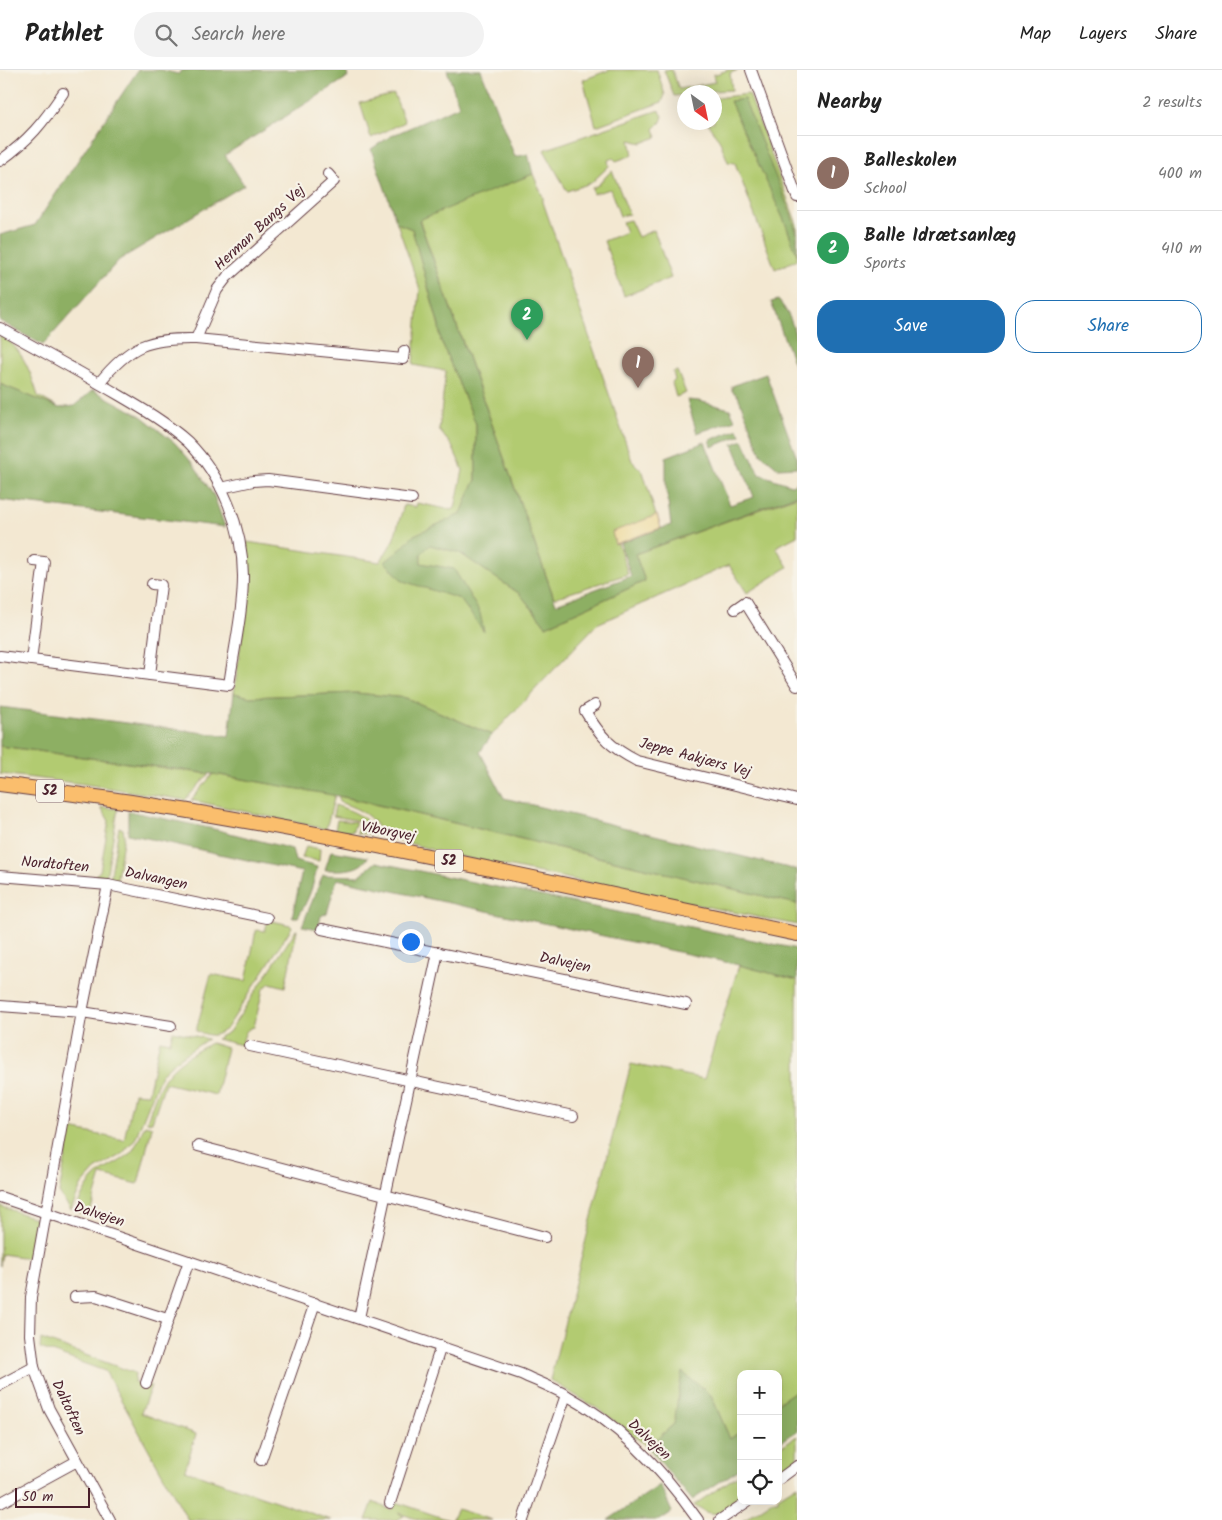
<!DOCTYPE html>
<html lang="en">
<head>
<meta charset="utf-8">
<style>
	body { margin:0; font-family:Kalam,sans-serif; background:#f2f2f2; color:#222 }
	.controls { position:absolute; right:15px; bottom:15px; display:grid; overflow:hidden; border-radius:10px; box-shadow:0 5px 20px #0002 }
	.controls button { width:45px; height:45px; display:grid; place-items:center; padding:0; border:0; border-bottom:1px solid #e0e0e0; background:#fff; color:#222; font:25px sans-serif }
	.compass { position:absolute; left:677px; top:15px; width:45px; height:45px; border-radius:50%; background:#fff; box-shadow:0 5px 20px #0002; rotate:147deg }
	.scale { position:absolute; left:15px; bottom:12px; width:75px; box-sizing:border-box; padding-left:5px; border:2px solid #4a1f2b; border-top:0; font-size:14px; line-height:18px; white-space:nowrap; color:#4a1f2b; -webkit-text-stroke:4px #f7f3e8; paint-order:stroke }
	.you { position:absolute; left:410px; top:871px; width:18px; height:18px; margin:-12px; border:4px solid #fff; border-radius:50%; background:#1a73e8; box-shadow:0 0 0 8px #1a73e833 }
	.badge { display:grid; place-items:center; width:32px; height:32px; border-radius:50%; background:#1f6fb2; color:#fff; font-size:16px; font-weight:700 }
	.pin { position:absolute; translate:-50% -41px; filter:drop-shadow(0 1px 2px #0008) }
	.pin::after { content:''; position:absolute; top:26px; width:18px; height:15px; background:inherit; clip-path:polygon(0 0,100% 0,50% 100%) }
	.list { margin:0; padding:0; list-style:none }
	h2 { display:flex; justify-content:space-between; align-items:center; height:65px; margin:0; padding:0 20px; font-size:21px }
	h2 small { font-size:16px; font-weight:400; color:#767676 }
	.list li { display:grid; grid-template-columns:32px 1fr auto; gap:15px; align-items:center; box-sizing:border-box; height:75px; padding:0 20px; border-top:1px solid #e0e0e0 }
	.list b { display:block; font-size:19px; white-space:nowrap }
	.list p { margin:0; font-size:16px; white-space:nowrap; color:#767676 }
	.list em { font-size:16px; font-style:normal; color:#767676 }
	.actions { display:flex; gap:10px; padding:15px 20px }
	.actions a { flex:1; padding:11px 0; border:1px solid #1f6fb2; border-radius:20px; text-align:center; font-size:18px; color:#1f6fb2 }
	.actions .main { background:#1f6fb2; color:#fff }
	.icon { flex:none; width:28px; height:28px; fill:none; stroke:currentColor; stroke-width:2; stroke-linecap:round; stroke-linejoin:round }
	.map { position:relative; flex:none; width:797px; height:1450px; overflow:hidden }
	header { display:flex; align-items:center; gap:30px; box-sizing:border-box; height:70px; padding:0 25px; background:#fff; border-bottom:1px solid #e0e0e0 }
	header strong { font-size:24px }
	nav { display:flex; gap:28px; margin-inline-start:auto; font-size:18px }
	.search { width:350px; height:45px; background:#f2f2f2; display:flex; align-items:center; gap:12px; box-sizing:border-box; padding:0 18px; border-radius:28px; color:#767676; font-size:19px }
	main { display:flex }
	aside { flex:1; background:#fff }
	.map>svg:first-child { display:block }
	.green { fill:#b2cb71; stroke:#7e754e }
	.forest { fill:#8daf63; stroke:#6c6747 }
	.sand { fill:#eeda9e; stroke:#9c7c64 }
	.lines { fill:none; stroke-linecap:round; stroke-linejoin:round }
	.minor-casing { stroke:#633d44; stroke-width:12 }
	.major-casing { stroke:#633d44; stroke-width:16 }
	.minor { stroke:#fff; stroke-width:10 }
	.major { stroke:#fabe6d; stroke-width:14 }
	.labels { text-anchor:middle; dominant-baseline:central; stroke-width:4.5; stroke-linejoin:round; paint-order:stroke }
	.shield { fill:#f7f3e8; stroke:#7e5f64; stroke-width:1 }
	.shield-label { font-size:14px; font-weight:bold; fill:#4a1f2b }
	.street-label { font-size:15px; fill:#4a1f2b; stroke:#f7f3e8 }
</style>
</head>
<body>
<header>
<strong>Pathlet</strong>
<div class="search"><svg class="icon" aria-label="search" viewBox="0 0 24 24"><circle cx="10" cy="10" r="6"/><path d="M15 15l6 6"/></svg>Search here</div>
<nav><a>Map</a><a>Layers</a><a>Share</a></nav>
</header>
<main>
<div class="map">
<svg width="797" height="1450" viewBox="0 0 797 1450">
	<rect width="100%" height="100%" fill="#f7f3e8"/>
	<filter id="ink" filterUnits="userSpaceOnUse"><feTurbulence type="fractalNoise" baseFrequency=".02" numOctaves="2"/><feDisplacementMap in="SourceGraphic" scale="10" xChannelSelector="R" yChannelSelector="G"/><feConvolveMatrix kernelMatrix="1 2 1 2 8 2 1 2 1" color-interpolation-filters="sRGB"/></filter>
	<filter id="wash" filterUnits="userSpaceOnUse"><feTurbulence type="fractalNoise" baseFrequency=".0096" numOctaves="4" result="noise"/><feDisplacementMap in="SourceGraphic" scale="20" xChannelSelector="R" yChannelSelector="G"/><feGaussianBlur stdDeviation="1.12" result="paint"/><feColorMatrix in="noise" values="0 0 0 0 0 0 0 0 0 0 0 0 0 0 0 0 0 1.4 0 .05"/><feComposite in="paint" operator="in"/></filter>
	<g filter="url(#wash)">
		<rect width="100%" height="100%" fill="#f3e8d2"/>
		<g class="green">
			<polygon points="609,0 657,0 665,25 662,32 596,56 583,10"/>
			<polygon points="664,0 672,0 679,19 715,12 713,5 728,0 739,0 730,3 732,20 684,22 684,25 674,26"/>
			<polygon points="394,24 405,52 371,68 360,33"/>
			<polygon points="749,24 797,155 797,190 775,199 735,93 728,92 719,69 711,59 708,53 714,52 715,28"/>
			<polygon points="659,40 663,46 661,52 654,59 657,67 642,73 630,70 633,85 616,91 613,88 608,90 609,96 591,113 567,121 544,80"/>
			<polygon points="612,100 629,144 620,146 610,119 593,124 592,118 598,115"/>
			<polygon points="533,104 543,127 543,132 632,391 643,402 660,459 618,473 628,504 554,528 419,149"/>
			<polygon points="630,150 638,167 654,160 671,208 624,226 604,171 626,162 622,152"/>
			<polygon points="397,153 412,159 439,256 441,271 476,354 476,410 470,421 460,483 520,524 546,556 645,511 635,484 797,426 797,466 776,477 788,497 747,523 729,495 597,554 492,665 406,628 356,623 250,627 234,623 247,526 247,472 380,492 393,471 404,435 416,437 417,433 452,440 455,438 463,400 452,376 439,360 446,301 413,295 420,220"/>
			<path d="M 0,265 C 22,277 31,303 38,326 L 59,338 L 0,314 Z"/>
			<polygon points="677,301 686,323 676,327 672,313 675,310 673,302"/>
			<polygon points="0,676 209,704 185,730 84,714 0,704"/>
			<polygon points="213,704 335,725 326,759 191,730"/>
			<path d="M 339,726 L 797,834 L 797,855 L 447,784 L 381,765 C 373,744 358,739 339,732 Z"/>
			<path d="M 335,735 C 352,741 369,746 375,764 L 357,763 L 360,751 L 333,746 Z"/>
			<polygon points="101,737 118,739 106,808 93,807 100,801 109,751"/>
			<polygon points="337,750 356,752 352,762 335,760"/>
			<polygon points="119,757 123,759 124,765 117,808 118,811 110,809"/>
			<polygon points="306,776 320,779 319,791 302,788"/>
			<path d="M 268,850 L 290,855 L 292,857 L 227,958 C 214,968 211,966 196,961 L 211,904 L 246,911 L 256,860 L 265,861 Z"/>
			<path d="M 296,860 L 297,860 L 285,917 L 270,913 L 263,919 L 254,957 C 244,959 244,967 242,975 L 216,969 L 229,962 Z"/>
			<polygon points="739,895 797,910 797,1320 778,1333 778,1304 741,1304 741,1361 730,1369 711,1325 674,1354 648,1377 600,1340 550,1310 631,994 704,1009"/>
			<polygon points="173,961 208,969 179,988 161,1004 135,1069 122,1084 95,1100 86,1110 81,1116 71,1140 59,1123 71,1059 124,1070 134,1023 148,1024 160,970 170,972"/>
			<path d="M 211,973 L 227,978 L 216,1025 L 165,1013 L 152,1052 L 148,1052 L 147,1050 C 152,1038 155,1024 162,1013 C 172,994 193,983 211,973 Z"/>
			<path d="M 145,1055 L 152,1057 L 138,1114 L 101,1105 L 89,1146 L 75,1141 C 82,1125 89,1109 104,1100 C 114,1094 126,1089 133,1080 C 138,1072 141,1063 145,1055 Z"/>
			<polygon points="0,1136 37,1149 28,1188 2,1184 0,1196"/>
			<polygon points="41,1269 135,1303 134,1312 151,1316 141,1343 196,1364 185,1400 331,1450 188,1450 105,1301 40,1278"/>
			<polygon points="797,1366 797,1389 778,1403 778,1378"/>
			<path d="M 741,1403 L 741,1429 C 721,1443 714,1450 694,1435 Z"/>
			<polygon points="797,1415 797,1450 743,1450 772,1431 778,1431 778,1427"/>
			<polygon points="373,1432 391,1440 396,1432 449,1450 420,1450 398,1443 404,1446 397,1450 366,1450"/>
			<polygon points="457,1439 492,1450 451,1450"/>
		</g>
		<g class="forest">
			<polygon points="138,0 161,0 178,4 183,0 346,0 348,7 225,85 244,115 119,190 43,275 0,251 0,165 35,155"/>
			<polygon points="447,0 481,0 515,87 528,84 533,104 419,150 556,534 631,506 620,473 671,455 666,417 666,387 705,372 730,435 754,427 733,374 743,370 759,404 791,415 797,413 797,425 635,484 645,511 546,556 520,524 496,508 460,483 430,475 421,484 421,493 454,499 480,543 484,562 460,529 403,511 385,492 402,478 414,465 461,444 470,421 476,410 476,354 441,271 439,256 412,159 397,153 371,79 391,66 459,36"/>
			<polygon points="744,29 791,144 797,163 797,185 786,155 730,31"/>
			<path d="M 778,230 C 797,251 797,274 797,303 L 771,232 Z"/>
			<polygon points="766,304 797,388 797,397 778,398 761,384 738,326 732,321 732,316"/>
			<polygon points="0,314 59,338 74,336 93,320 141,346 175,373 194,395 214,426 225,457 0,430"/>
			<polygon points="687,330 699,331 730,339 735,350 697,363"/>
			<polygon points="738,359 741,365 712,377 710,370"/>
			<polygon points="234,623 250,627 356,623 406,628 492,665 480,682 504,728 797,800 797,834 349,728 220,705 0,676 0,637 229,666"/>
			<path d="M 128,741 L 218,760 L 292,779 L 295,791 L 317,797 C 314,815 308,831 298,847 L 292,847 L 302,802 L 128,764 Z"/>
			<path d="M 331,781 L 368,787 C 360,802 340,800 325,800 Z"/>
			<polygon points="376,792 797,879 797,910 739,895 337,809 327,843 321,846 318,859 302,856 323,805 359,806"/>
			<polygon points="682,1302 711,1325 730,1369 741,1361 741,1398 692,1430 648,1377 674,1354"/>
			<polygon points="797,1320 797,1361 778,1373 778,1333"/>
			<polygon points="660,1415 672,1442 660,1450 608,1450"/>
		</g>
		<polygon class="sand" points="657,445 661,458 615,474 612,462"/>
	</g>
	<g filter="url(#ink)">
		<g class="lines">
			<defs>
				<g id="minor">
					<polyline points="751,0 797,127"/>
					<path d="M 0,91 C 29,70 43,53 63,23"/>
					<path d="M 0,258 C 40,280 80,302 119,325 C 143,339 167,353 188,372 C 222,406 243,458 243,506 C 243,542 234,579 229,615 L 0,586"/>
					<polyline points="196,269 217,220 227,207 334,111 328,104"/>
					<path d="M 99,313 C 130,275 148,268 196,269 L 403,289 L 404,281"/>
					<polyline points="221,418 253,411 268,410 412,429"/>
					<polyline points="735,539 745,532 797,616"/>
					<polyline points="31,590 44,492 34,491"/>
					<polyline points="150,605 161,515 152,514"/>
					<path d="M 595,635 L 585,641 C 601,667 610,677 637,691 L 797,730"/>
					<polyline points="0,806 108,815 267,848"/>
					<polyline points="108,815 82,942 31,1227 30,1265 34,1297 49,1339 110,1450"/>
					<polyline points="322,859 686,934"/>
					<polyline points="0,936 82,942 171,956"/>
					<polyline points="250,976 573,1046"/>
					<polyline points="198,1076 545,1167"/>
					<path d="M 0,1127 L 521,1304 C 536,1311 552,1317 566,1325 C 621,1355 663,1400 698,1450"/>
					<polyline points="75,1227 96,1226 167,1249"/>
					<polyline points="359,1248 438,882"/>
					<polyline points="146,1313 189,1191"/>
					<polyline points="0,1315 34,1297"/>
					<polyline points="261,1390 315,1233"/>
					<polyline points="778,1410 797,1396"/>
					<polyline points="0,1433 77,1391"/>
					<polyline points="390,1433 441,1276"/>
					<polyline points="523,1450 566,1325"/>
					<polyline points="720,1450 748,1431"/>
				</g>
				<path id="major" d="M 0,714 C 69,723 137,732 206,744 C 404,778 600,823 797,864"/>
			</defs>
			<use href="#minor" class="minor-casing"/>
			<use href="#major" class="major-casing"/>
			<use href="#minor" class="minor"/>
			<use href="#major" class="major"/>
		</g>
	</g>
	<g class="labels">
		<g class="shield">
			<rect x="36" y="709.5" width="28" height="23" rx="4"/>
			<rect x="435" y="779.5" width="28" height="23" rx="4"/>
		</g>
		<g class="shield-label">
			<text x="50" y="721">52</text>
			<text x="449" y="791">52</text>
		</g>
		<g class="street-label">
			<text transform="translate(260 158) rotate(-43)">Herman Bangs Vej</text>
			<text transform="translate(695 688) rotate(15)">Jeppe Aakjærs Vej</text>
			<text transform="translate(388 762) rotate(11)">Viborgvej</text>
			<text transform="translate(55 795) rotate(5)">Nordtoften</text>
			<text transform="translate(156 809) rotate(12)">Dalvangen</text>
			<text transform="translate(565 893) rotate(12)">Dalvejen</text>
			<text transform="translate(99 1145) rotate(18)">Dalvejen</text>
			<text transform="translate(68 1338) rotate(65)">Daltoften</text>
			<text transform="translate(649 1370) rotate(43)">Dalvejen</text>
		</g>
	</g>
</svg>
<div class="controls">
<button>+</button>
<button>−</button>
<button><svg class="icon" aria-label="locate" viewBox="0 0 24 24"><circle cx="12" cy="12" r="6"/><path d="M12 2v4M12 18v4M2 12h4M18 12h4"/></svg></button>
</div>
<svg class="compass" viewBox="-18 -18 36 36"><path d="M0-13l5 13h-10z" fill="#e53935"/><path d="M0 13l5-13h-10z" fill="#767676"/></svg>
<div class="scale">50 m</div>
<div class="you"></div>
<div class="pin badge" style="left:638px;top:318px;background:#8d6e63">1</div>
<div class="pin badge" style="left:527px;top:270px;background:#2e9e5b">2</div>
</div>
<aside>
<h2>Nearby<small>2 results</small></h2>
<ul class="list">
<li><span class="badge" style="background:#8d6e63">1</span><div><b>Balleskolen</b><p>School</p></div><em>400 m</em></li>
<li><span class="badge" style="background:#2e9e5b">2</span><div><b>Balle Idrætsanlæg</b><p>Sports</p></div><em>410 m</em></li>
</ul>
<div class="actions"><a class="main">Save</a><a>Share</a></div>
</aside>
</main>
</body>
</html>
